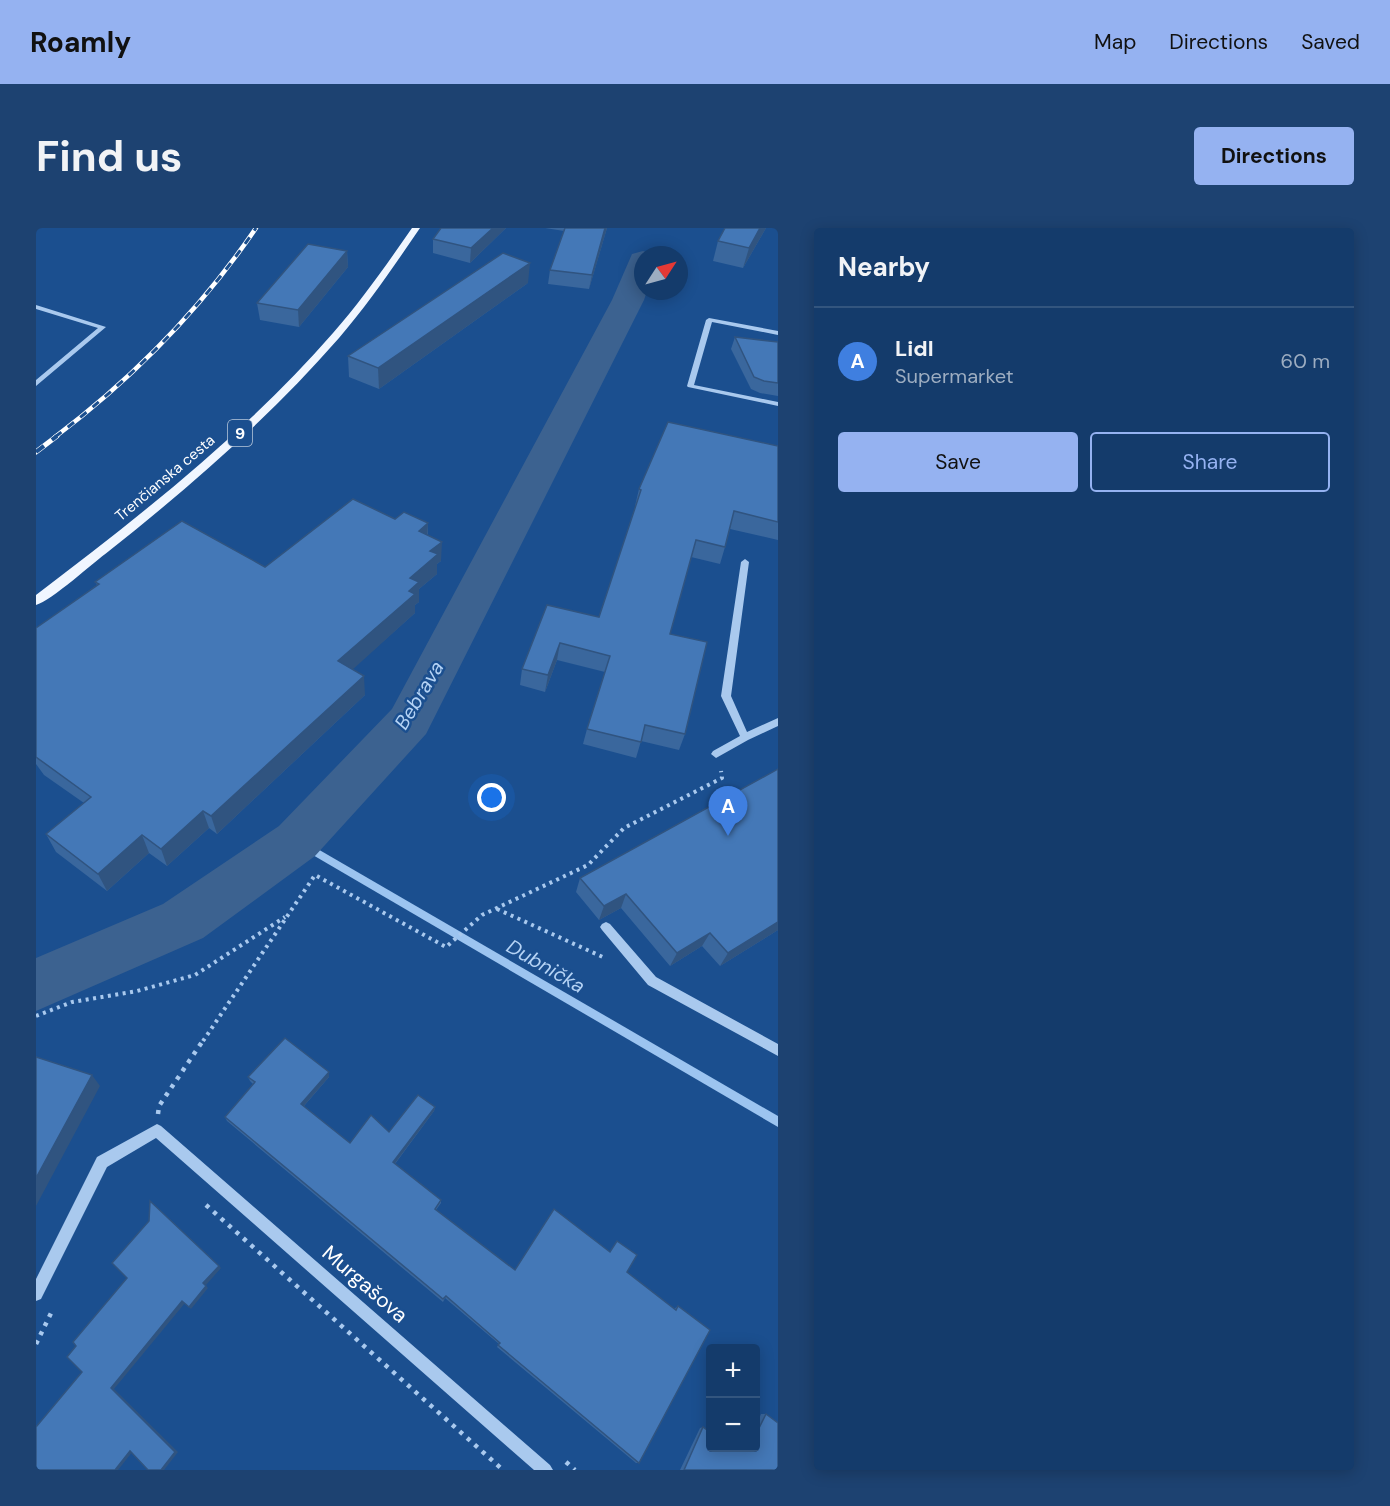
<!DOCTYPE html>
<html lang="en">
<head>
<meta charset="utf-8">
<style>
	body { margin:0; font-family:"DM Sans",sans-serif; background:#1d4271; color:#f1f3f6 }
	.controls { position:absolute; right:18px; bottom:18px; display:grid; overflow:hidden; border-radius:6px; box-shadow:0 3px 15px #0003 }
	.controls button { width:54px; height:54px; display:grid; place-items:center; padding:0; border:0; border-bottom:2px solid #33557e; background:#143b6b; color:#f1f3f6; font:30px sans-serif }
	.compass { position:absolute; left:598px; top:18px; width:54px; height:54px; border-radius:50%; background:#143b6b; box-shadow:0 3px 15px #0003; rotate:54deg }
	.you { position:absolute; left:456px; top:570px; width:21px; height:21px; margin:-15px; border:4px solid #fff; border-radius:50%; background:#1a73e8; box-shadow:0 0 0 9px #1a73e833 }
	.badge { display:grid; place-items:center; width:39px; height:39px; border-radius:50%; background:#95b2f1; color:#fff; font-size:20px; font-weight:700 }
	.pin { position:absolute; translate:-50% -50px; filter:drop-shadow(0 2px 3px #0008) }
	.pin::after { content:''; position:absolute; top:32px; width:21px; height:18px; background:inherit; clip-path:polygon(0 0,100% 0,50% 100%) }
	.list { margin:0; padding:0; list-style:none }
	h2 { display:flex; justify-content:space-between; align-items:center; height:78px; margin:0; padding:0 24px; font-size:26px }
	h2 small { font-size:20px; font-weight:400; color:#9dadc1 }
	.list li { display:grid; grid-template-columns:39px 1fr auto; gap:18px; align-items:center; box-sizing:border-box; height:108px; padding:0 24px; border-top:2px solid #33557e }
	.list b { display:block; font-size:22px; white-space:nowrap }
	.list p { margin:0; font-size:20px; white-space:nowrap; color:#9dadc1 }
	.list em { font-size:20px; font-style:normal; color:#9dadc1 }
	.actions { display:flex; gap:12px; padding:18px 24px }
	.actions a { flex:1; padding:14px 0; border:2px solid #95b2f1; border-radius:6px; text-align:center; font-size:21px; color:#95b2f1 }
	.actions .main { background:#95b2f1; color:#111 }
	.map { position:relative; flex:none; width:742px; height:1242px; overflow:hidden; border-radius:6px }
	header { display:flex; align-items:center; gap:36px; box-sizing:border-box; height:84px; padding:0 30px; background:#95b2f1; color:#111 }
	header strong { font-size:28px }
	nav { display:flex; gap:33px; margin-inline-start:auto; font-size:21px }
	.intro { display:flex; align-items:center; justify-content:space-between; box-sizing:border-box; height:144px; padding:0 36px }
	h1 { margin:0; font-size:42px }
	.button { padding:15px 27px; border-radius:6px; background:#95b2f1; color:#111; font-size:21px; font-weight:700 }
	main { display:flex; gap:36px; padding:0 36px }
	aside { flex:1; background:#143b6b; border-radius:6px; box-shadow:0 3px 15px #0003 }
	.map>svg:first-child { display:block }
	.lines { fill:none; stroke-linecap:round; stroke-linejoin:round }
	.stream { fill:#9cc4f0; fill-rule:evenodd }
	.river { fill:#3c6290; fill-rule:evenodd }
	.path-far1 { stroke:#a9c9ee; stroke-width:4; stroke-dasharray:3 4.5; stroke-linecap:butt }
	.path { stroke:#a9c9ee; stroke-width:4.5; stroke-dasharray:4 6; stroke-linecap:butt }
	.minor { fill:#a9c9ee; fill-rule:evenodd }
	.major { fill:#f0f6ff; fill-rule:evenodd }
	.rail-far1-casing { stroke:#fff; stroke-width:4.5 }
	.rail-casing { stroke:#fff; stroke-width:5 }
	.rail-far1 { stroke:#1b4f8f; stroke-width:3; stroke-dasharray:8; stroke-linecap:butt }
	.rail { stroke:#1b4f8f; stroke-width:4; stroke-dasharray:10; stroke-linecap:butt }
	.wall { fill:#3a679d }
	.shaded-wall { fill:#305480 }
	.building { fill:#4478b7; stroke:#305480; stroke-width:1.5 }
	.labels { text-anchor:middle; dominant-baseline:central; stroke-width:5; stroke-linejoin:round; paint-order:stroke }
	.far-street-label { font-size:15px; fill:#fff; stroke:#1b4f8f }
	.shield { fill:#1b4f8f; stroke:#bbcadd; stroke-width:1.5 }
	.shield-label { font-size:16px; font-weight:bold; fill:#fff }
	.water-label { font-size:20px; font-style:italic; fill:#b5d3f5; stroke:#1b4f8f }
	.near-street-label { font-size:21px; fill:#fff; stroke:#1b4f8f }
</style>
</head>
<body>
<header>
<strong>Roamly</strong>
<nav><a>Map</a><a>Directions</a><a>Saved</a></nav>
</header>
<div class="intro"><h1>Find us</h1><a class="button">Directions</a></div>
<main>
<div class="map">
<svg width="742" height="1242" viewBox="0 0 742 1242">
	<rect width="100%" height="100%" fill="#1b4f8f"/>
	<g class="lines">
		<polygon class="stream" points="261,609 742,888 742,899 258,616 257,613 258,610"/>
		<polygon class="river" points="607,23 619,27 607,27 607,63 611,63 608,72 390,506 279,628 167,710 0,783 0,730 127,676 243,598 356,481 576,72 596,26"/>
		<g class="path-far1">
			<polyline points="461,681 569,730"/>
			<polyline points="0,788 36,774 101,763 159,747 249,689"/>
			<polyline points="167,813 279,647 410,719 446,687 552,637 588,600 686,550 685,543"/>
		</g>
		<g class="path">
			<polyline points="122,886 123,878 168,811"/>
			<polyline points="170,977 467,1242"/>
			<polyline points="0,1116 17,1081"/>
			<polyline points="530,1234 539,1242"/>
		</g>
		<g class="minor">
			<polygon points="0,77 70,99 0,158 0,152 62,100 0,81"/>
			<polygon points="673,90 742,103 742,107 676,94 658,157 742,174 742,178 652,159 651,158 670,92"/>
			<polygon points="709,331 713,334 695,468 711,504 742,490 742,498 712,512 680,530 675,526 677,523 704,508 685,468 705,334"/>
			<polygon points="570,694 574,696 620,749 742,816 742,828 612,757 566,702 564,699 566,696"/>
			<polygon points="121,896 125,898 514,1237 517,1242 498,1242 120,910 71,939 5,1071 0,1073 0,1051 61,929"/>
		</g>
		<path class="major" d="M 376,0 L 384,0 C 358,38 333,75 303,110 C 234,189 155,258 73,323 C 58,334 15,373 0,377 L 0,367 C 105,287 210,205 297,105 C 326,72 351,36 376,0 Z"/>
		<defs>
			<path id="rail-far1" d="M 19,209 C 97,150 165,81 220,0"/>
			<polyline id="rail" points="0,224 21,208"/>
		</defs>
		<use href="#rail-far1" class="rail-far1-casing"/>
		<use href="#rail" class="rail-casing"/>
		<use href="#rail-far1" class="rail-far1"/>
		<use href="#rail" class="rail"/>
	</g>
	<g class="wall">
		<polygon points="405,0 470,0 434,35 397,25 397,11"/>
		<polygon points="509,0 571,0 553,61 512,56 514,42 528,3"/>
		<polygon points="689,0 730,0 707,40 677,33 682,13"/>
		<polygon points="311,23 312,39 263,99 224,92 221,75"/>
		<polygon points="492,55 343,161 313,149 312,128"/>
		<polygon points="699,109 742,114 742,168 724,165 715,161 695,121"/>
		<polygon points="742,218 742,312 694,301 689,319 684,336 655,329 634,406 649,506 643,522 605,513 600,530 547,516 551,501 569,444 521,432 509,464 484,457 486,441 563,389 600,278 599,278 603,261"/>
		<polygon points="359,291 392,295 392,307 405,333 401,336 401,346 383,361 383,374 379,377 379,385 316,441 329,467 181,606 173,600 131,638 113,625 71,663 20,624 10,606 48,575 8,547 0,536 0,400 61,357 59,354 229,339"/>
		<polygon points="544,650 742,702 684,738 666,718 634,738 585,680 563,692 540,664"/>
		<polygon points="293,844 293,849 268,878 314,915 353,904 399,879 398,883 359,936 405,972 405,975 400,982 479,1042 574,1023 581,1013 591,1044 638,1081 642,1078 603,1235 600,1235 461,1119 463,1116 409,1070 407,1074 191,893 189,889 217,856 214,853 212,849"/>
		<polygon points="725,1186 730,1186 742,1242 644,1242 664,1200 667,1199 694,1220 720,1220 720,1198"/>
	</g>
	<g class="shaded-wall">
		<polygon points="457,0 470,0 434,35 435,20"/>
		<polygon points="569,0 571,0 553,61 556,47"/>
		<polygon points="724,0 730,0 707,40 713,20"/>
		<polygon points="311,23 312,39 263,99 262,82"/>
		<polygon points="494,35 492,55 343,161 342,140"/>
		<polygon points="392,295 391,315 383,303"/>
		<polygon points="406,314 405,333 401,336 401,346 383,361 383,374 379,377 379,385 304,453 302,433 374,350 394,323"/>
		<polygon points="524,415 521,432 509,464 512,447"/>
		<polygon points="328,448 329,467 181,606 175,588"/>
		<polygon points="167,583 173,600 131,638 125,621"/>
		<polygon points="106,607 113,625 71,663 62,646"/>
		<polygon points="590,666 585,680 563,692 568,678"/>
		<polygon points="742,694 742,702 684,738 692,725"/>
		<polygon points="674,705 666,718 634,738 641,725"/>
		<polygon points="293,844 293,849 266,880 265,876"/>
		<polygon points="56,847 64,858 0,978 0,950"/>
		<polygon points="399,879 398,883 357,938 357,934"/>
		<polygon points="183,1038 185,1040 170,1057 167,1055"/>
		<polygon points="170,1058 172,1060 155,1081 153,1079"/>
		<polygon points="146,1073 149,1075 78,1161 142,1224 128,1242 125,1242 75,1160"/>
		<polygon points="94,1223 97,1223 82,1242 79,1242"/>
	</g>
	<g class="building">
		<polygon points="405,0 457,0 435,20 397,11"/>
		<polygon points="529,0 569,0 556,47 514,42"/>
		<polygon points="689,0 724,0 713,20 682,13"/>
		<polygon points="272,16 311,23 262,82 221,75"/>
		<polygon points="467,25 494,35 342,140 312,128"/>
		<polygon points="699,109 742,114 742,155 728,153 718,149"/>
		<polygon points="632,194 742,218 742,294 698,283 689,319 660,312 634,406 671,414 649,506 609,497 605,514 551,501 574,428 524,415 512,447 486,441 511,377 563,389 605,262 603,261"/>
		<polygon points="317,271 359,291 368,284 392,295 383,303 406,314 394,323 402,326 374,350 383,354 373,363 379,366 302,433 328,448 175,588 167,583 125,621 106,607 62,646 10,606 55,569 0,529 0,400 63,356 59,354 146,293 229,339"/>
		<polygon points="742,541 742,694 692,725 674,705 641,725 590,666 568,678 544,650"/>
		<polygon points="249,810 293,844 265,876 314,915 335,887 353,904 382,867 399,879 357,934 405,972 399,981 479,1042 518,981 574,1024 581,1013 601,1027 591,1044 640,1082 642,1078 674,1102 603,1235 462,1117 464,1115 410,1068 407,1071 189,889 219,854 212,849"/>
		<polygon points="0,829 56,847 0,950"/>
		<polygon points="114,973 183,1038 167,1055 170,1058 153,1079 146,1073 75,1160 139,1224 125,1242 112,1242 94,1223 79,1242 0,1242 0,1199 46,1144 31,1129 40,1118 37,1114 91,1050 76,1035 113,993"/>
		<polygon points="730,1186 742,1195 742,1242 648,1242 667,1199 675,1205 675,1220 693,1220 696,1222 698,1220 720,1220 720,1206"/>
	</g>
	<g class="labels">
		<g class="far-street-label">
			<text transform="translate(129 250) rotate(-40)">Trenčianska cesta</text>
		</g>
		<rect class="shield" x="192" y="192" width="24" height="26" rx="4.5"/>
		<g class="shield-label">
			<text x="204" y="205">9</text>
		</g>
		<g class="water-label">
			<text transform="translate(383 467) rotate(-59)">Bebrava</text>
			<text transform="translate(510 738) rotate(30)">Dubnička</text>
		</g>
		<g class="near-street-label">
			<text transform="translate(329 1056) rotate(41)">Murgašova</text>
		</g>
	</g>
</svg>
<div class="controls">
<button>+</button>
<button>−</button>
</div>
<svg class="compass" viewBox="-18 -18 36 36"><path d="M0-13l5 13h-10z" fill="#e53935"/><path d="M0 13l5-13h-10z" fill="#9dadc1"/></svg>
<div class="you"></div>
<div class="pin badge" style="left:692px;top:608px;background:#3f7fe0">A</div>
</div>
<aside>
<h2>Nearby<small></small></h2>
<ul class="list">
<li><span class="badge" style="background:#3f7fe0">A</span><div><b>Lidl</b><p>Supermarket</p></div><em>60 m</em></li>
</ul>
<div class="actions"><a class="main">Save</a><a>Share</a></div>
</aside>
</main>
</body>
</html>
